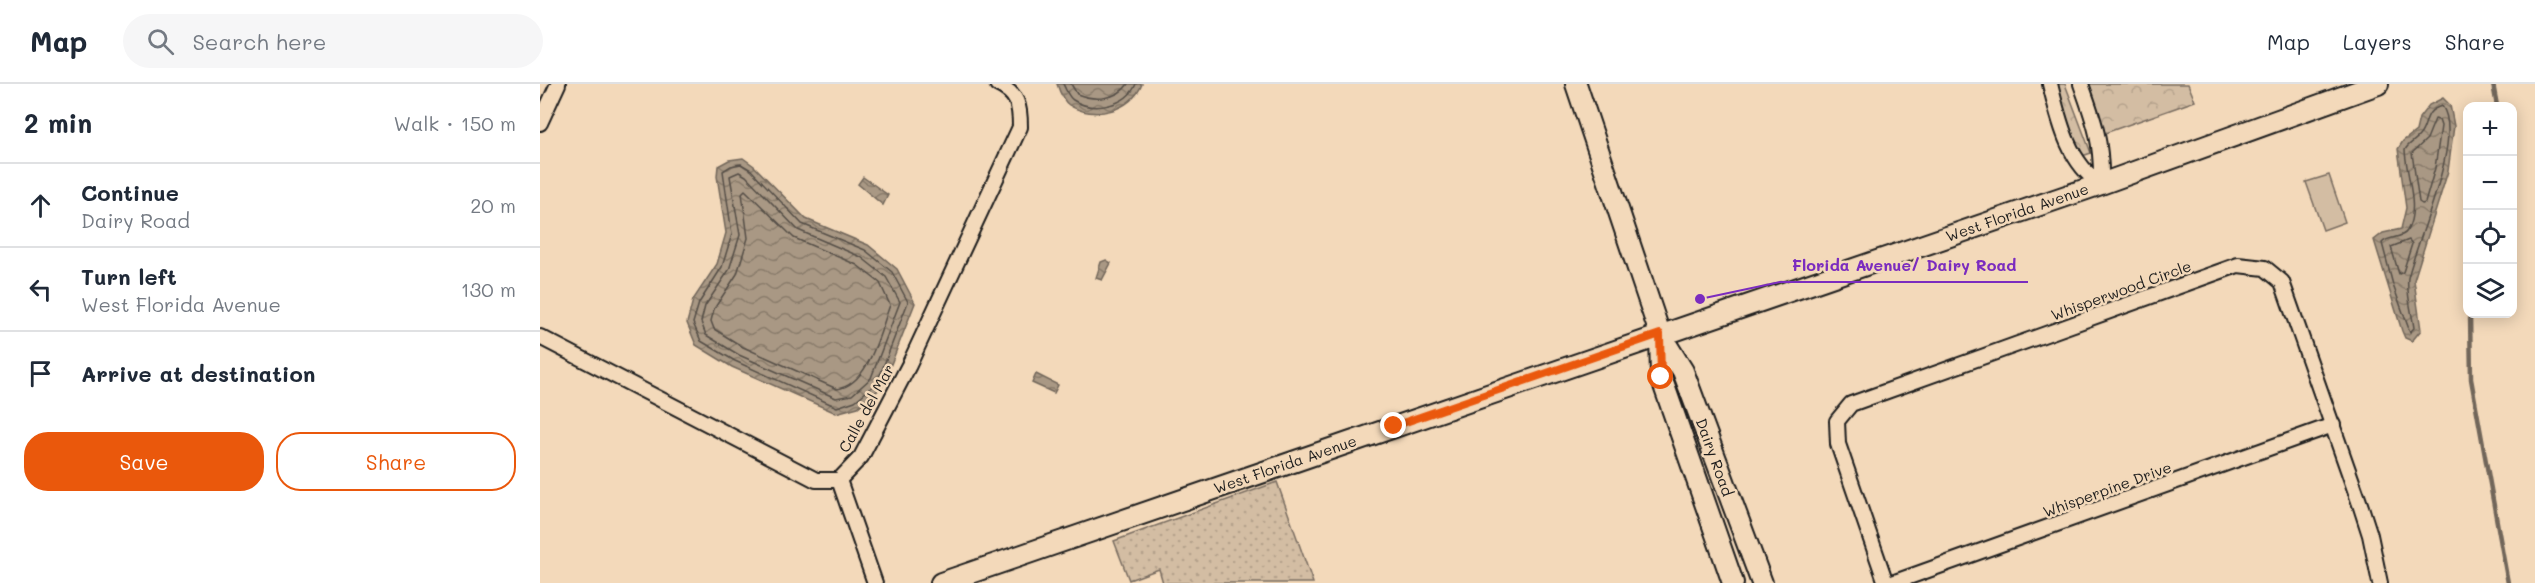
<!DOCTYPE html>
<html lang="en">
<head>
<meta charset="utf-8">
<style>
	body { margin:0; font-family:Mali,sans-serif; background:#f6f6f7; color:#1f2937 }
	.controls { position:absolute; right:18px; top:18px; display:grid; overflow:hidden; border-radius:12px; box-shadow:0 3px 15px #0003 }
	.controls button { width:54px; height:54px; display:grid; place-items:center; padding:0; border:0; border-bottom:2px solid #e0e1e3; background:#fff; color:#1f2937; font:30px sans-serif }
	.stop { position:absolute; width:18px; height:18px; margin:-14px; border:4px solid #ea580c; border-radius:50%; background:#fff }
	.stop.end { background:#ea580c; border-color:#fff; box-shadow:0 2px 6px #0008 }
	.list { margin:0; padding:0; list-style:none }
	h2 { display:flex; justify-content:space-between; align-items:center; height:78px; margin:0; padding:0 24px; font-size:26px }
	h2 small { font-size:20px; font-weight:400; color:#747a83 }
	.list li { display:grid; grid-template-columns:39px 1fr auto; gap:18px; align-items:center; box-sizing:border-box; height:84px; padding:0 24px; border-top:2px solid #e0e1e3 }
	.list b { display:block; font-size:22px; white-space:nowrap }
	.list p { margin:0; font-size:20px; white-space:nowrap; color:#747a83 }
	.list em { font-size:20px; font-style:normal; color:#747a83 }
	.actions { display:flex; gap:12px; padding:18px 24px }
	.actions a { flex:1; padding:14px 0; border:2px solid #ea580c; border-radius:24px; text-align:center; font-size:21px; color:#ea580c }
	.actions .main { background:#ea580c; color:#fff }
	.icon { flex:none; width:33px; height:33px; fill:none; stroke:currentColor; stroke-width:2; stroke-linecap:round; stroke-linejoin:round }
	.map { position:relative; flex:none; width:1995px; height:499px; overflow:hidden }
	header { display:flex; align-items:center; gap:36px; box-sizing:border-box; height:84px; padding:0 30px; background:#fff; border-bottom:2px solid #e0e1e3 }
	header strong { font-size:28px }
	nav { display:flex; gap:33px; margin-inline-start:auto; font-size:21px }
	.search { width:420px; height:54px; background:#f6f6f7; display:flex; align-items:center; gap:15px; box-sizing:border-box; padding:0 21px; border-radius:33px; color:#747a83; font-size:22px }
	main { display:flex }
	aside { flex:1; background:#fff }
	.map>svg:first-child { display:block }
	.grass { fill:url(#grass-dots); stroke:#786c60; stroke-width:1.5 }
	.forest { fill:url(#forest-crowns); stroke:#786c60; stroke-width:1.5 }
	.pitch { fill:#d3bda3; stroke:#786c60; stroke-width:1.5 }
	.water { fill:url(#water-waves); stroke:#71665a; stroke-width:1.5 }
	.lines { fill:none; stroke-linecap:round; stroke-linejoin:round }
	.shore { stroke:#544e46; stroke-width:1.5 }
	.stream { stroke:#71665a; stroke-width:4.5 }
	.street-casing { stroke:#1c1c1c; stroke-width:18 }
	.secondary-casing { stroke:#1c1c1c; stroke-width:24 }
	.street { stroke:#f3d9ba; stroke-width:14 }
	.secondary { stroke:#f3d9ba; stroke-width:20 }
	.route { stroke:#ea580c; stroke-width:8 }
	.labels { text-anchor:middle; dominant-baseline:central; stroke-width:5; stroke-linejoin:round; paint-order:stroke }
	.street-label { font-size:15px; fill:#1c1c1c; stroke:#f3d9ba }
	.leader { fill:none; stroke:#7b2cbf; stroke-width:2 }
	.callout-dot { fill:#7b2cbf; stroke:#f3d9ba; stroke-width:2 }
	.callout-label { font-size:16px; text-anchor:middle; font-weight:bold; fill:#7b2cbf; stroke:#f3d9ba; stroke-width:5; stroke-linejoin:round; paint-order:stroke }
</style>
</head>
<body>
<header>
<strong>Map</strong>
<div class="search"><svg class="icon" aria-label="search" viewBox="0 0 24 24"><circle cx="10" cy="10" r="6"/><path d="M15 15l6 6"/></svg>Search here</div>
<nav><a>Map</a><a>Layers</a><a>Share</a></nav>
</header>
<main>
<aside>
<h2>2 min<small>Walk · 150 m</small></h2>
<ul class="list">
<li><svg class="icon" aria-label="ahead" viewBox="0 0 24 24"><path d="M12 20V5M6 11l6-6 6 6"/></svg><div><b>Continue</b><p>Dairy Road</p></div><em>20 m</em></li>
<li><svg class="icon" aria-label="left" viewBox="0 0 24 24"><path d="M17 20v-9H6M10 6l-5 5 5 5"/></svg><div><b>Turn left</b><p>West Florida Avenue</p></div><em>130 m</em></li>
<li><svg class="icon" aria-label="arrive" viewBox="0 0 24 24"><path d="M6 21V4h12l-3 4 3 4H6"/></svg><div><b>Arrive at destination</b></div></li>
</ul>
<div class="actions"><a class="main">Save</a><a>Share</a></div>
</aside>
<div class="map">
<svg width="1995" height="499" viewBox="0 0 1995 499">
	<defs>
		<pattern id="grass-dots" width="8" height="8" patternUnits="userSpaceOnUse" patternTransform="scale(1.5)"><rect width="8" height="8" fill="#d3bda3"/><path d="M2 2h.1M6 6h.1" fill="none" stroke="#b5a28c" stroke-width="1.8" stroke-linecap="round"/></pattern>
		<pattern id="forest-crowns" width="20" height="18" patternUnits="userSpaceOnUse" patternTransform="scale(1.5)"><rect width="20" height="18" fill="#d3bda3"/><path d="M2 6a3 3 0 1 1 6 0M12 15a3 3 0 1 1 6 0" fill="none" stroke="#b5a28c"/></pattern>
		<pattern id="water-waves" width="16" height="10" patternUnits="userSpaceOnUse" patternTransform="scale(1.5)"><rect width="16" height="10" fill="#a99884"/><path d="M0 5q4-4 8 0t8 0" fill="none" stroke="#897b6b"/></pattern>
	</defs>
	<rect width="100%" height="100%" fill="#f3d9ba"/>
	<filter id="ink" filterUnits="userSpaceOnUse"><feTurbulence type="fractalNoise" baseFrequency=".0167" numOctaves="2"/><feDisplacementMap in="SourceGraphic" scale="12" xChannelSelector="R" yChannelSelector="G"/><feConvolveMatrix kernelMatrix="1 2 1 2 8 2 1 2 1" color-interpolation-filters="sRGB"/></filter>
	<g filter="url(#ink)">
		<polygon class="grass" points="737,398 773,499 623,499 619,485 589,496 574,457"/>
		<g class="forest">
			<polygon points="1504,0 1525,0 1551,69 1528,77"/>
			<polygon points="1548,0 1648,0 1655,17 1565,49"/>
		</g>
		<polygon class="pitch" points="1789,91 1805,138 1783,146 1766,98"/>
		<g class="water">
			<path d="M 517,0 L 602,0 C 592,27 553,37 529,21 C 523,17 519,6 517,0 Z"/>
			<polygon points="1903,14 1910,21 1914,42 1908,87 1874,196 1881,246 1872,257 1865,254 1862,247 1834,156 1843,149 1861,145 1866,124 1858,65 1863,57 1876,47 1879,34 1889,21"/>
			<polygon points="203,74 214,82 266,135 328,161 357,185 375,219 342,303 318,323 296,329 192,283 156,261 147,239 153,216 177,180 186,149 177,92 178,82 189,76"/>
			<polygon points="323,93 348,111 343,121 318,100"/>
			<polygon points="566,176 571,179 562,196 556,194 561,178"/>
			<polygon points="496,290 518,301 514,309 492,299"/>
		</g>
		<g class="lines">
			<g class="shore">
				<path d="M 523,0 C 526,5 528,13 533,16 C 553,29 587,22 596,0"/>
				<path d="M 531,0 L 537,10 C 554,17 577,16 588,0"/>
				<path d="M 1902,22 C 1925,53 1876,158 1868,194 C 1866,209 1872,229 1874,244 L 1870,248 L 1853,201 L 1842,159 C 1848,152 1862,155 1867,147 C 1880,124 1866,91 1865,66 C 1868,60 1874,58 1879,52 C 1889,41 1882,27 1902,22 Z"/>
				<polygon points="1895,35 1899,36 1901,42 1895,84 1885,119 1882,120 1879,118 1872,69 1887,55"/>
				<polygon points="201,80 211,86 262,140 325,166 352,188 368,218 337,299 315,317 297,323 195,277 161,257 153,239 159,219 182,183 192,150 183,87 191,82"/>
				<polygon points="199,88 206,92 258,146 321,173 346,193 360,218 331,294 312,311 296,314 199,271 166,251 161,238 165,222 189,186 200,151 190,92"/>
				<path d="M 205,106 L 254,154 L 317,181 L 340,199 L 350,221 C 340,247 329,301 297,305 L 203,263 L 174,245 L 171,237 L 174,225 L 197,190 L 208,154 L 202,109 Z"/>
				<polygon points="1869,156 1872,160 1863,188 1859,190 1851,163"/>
			</g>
			<g class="stream">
				<polyline points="1953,0 1957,22"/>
				<polyline points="1930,230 1931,295 1968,499"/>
			</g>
			<defs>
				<g id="street">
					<path d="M 1510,0 C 1519,36 1528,79 1561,100 C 1562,58 1555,39 1541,0"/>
					<polyline points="0,39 18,0"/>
					<path d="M 0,253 L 276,396 L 299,396 L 321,373 L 369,281 L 480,43 C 480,21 478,10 457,0"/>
					<polyline points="299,396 335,499"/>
					<polyline points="1346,499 1298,360 1297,337 1311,320 1698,181 1725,184 1742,198 1821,423 1830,451 1840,499"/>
					<polyline points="1352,499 1793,341"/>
				</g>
				<g id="secondary">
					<polyline points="1036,0 1120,250 1143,287 1222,499"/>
					<polyline points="1120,250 1121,293 1193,499"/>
					<polyline points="401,499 1561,100 1838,0"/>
				</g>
			</defs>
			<use href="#street" class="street-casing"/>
			<use href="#secondary" class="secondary-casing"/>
			<use href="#street" class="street"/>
			<use href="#secondary" class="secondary"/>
		</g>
	</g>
	<g class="lines" filter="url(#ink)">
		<polyline class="route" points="854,342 1120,250 1121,293"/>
	</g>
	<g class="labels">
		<g class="street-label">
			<text transform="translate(1477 128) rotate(-19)">West Florida Avenue</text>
			<text transform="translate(1581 206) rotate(-20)">Whisperwood Circle</text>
			<text transform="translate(326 324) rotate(-61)">Calle del Mar</text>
			<text transform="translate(1175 373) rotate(70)">Dairy Road</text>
			<text transform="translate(745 380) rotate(-19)">West Florida Avenue</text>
			<text transform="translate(1567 405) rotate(-20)">Whisperpine Drive</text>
		</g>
	</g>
	<path class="leader" d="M1160 215L1240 198H1488"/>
	<circle class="callout-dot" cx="1160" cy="215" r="6"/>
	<g class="callout-label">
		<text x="1364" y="187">Florida Avenue/ Dairy Road</text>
	</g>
</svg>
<div class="controls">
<button>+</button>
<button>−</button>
<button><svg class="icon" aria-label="locate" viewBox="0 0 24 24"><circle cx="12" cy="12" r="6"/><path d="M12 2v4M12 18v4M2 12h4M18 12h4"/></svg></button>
<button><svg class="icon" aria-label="layers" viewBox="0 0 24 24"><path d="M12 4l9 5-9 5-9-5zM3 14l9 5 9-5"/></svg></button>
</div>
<div class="stop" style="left:1121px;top:293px"></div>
<div class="stop end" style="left:854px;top:342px"></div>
</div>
</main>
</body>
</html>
